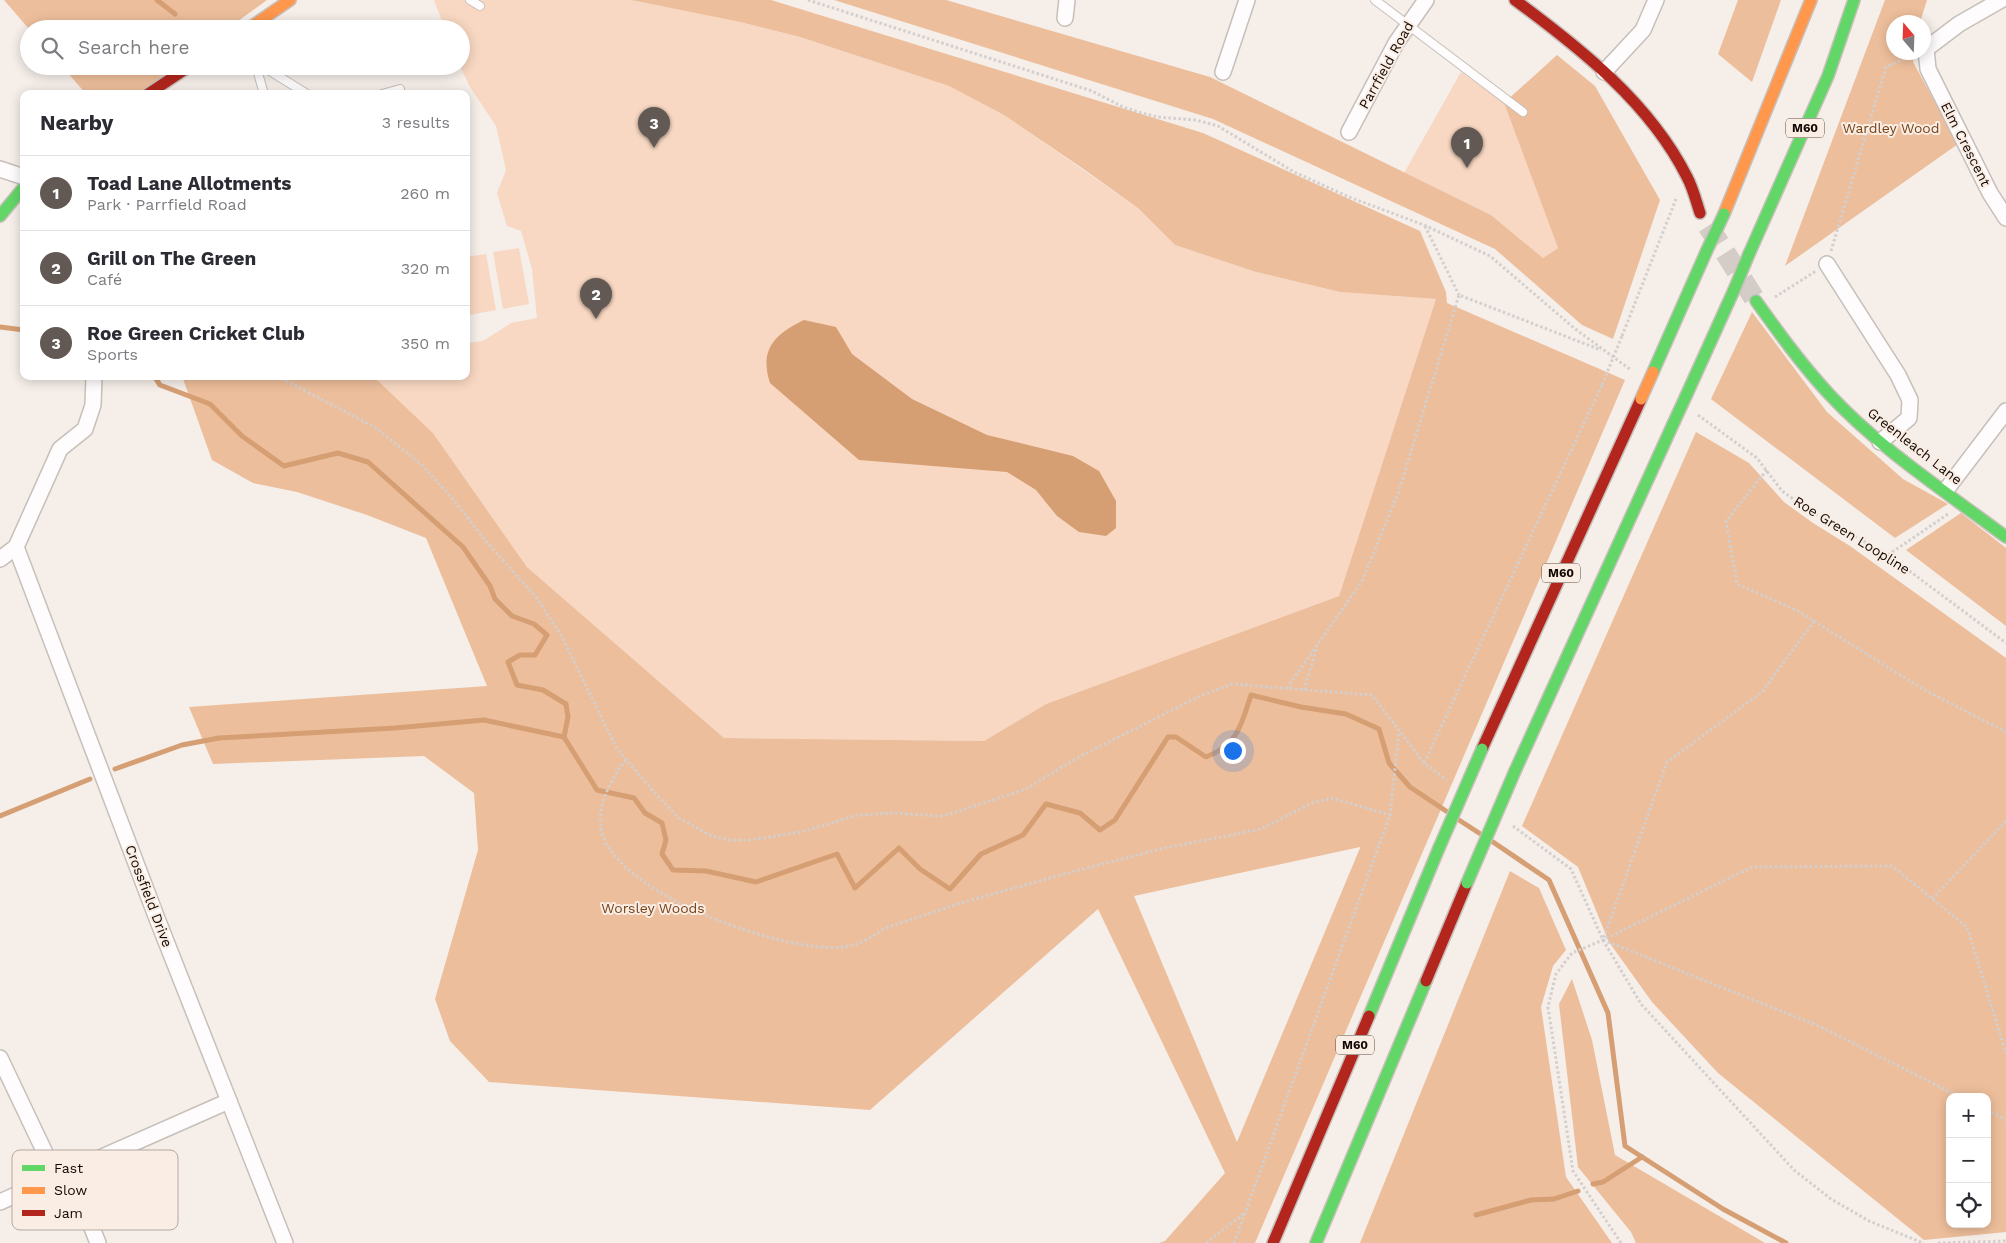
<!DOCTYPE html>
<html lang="en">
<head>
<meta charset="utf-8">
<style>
	body { margin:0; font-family:"Work Sans",sans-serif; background:#f2f2f3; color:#2b2b33 }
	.controls { position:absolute; right:15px; bottom:15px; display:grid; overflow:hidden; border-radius:10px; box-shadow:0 2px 12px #0003 }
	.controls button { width:45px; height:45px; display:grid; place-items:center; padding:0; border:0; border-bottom:1px solid #e1e1e2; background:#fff; color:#2b2b33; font:25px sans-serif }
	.compass { position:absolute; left:1886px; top:15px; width:45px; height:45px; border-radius:50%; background:#fff; box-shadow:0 2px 12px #0003; rotate:341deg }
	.you { position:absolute; left:1232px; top:750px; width:18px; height:18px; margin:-12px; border:4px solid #fff; border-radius:50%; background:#1a73e8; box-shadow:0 0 0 8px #1a73e833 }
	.badge { display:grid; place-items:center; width:32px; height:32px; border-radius:50%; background:#625954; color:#fff; font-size:16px; font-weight:700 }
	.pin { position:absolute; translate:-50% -41px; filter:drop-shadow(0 1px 2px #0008) }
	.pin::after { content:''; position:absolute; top:26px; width:18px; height:15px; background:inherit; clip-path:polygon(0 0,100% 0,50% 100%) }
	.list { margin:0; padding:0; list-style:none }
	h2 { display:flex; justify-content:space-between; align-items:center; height:65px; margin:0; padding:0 20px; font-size:21px }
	h2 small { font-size:16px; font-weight:400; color:#7c7c81 }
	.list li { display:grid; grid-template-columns:32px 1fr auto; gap:15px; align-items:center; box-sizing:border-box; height:75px; padding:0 20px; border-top:1px solid #e1e1e2 }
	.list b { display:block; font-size:19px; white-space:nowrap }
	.list p { margin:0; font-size:16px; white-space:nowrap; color:#7c7c81 }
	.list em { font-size:16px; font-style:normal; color:#7c7c81 }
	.icon { flex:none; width:28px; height:28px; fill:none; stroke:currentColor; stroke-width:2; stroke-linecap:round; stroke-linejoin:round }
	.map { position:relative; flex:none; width:2006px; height:1243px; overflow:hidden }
	.search { position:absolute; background:#fff; box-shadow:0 2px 12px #0003; left:20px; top:20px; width:450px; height:55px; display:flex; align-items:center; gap:12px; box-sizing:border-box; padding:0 18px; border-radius:28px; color:#7c7c81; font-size:19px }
	.panel { position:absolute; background:#fff; box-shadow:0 2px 12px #0003; left:20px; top:90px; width:450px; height:290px; border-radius:10px }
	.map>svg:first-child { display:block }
	.green { fill:#f8d8c2 }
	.forest { fill:#edbe9b; fill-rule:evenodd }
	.water { fill:#d69e73 }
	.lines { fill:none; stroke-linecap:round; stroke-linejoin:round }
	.stream { stroke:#d69e73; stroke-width:5 }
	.secondary-tunnel { stroke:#d3ccc7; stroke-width:21; stroke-dasharray:21 11; stroke-linecap:butt }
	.lane-casing { stroke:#c7bfb9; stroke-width:10 }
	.street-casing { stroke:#c7bfb9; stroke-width:18 }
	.fast-casing { stroke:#c7bfb9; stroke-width:14 }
	.slow-casing { stroke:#c7bfb9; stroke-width:14 }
	.jam-casing { stroke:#c7bfb9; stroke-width:14 }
	.path { stroke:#d2cfce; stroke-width:3; stroke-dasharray:2.5 2.5; stroke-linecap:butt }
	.lane { stroke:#fefcfc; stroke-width:8 }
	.street { stroke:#fefcfc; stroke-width:15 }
	.fast { stroke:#63d668; stroke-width:11 }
	.slow { stroke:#ff974d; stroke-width:11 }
	.jam { stroke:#b3261e; stroke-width:11 }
	.fast-bridge-casing { stroke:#c7bfb9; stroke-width:14; stroke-linecap:butt }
	.slow-bridge-casing { stroke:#c7bfb9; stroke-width:14; stroke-linecap:butt }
	.path-bridge { stroke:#d2cfce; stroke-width:3; stroke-dasharray:2.5 2.5; stroke-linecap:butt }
	.fast-bridge { stroke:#63d668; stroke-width:11 }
	.slow-bridge { stroke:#ff974d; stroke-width:11 }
	.labels { text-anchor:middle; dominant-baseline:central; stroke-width:4; stroke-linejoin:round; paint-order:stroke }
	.shield { fill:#faede4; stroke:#584d47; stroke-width:1 }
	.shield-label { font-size:12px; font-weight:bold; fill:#130904 }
	.street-label { font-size:14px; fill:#130904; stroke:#faede4 }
	.park-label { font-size:14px; fill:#764218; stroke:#faede4 }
	.key { fill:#faede4; stroke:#b5a9a1; stroke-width:1 }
	.key-label { font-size:14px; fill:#130904 }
</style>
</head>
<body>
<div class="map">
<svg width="2006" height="1243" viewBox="0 0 2006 1243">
	<rect width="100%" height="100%" fill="#f5eee9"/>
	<g class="green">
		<polygon points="434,0 631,0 740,22 800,37 949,86 1004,115 1138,208 1175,245 1256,272 1340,292 1436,299 1339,596 1046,704 984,741 724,738 527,567 433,433 373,376 466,376 466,343 483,341 511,323 537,318 532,269 521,231 507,226 497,193 506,170 496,126 470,87 460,66 461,29 445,29"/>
		<polygon points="1461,72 1504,103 1558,248 1543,258 1491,215 1404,173"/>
		<polygon points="519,248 529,304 503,309 493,252"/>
		<polygon points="486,254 496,310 470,315 466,295 466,257"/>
	</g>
	<g class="forest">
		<polygon points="4,0 267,0 227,29 29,29"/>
		<path d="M 631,0 L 771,0 L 1203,133 L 1420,231 L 1446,292 L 1447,303 L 1625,380 L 1255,1243 L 1159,1243 L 1165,1241 L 1225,1173 L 1098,909 L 870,1110 L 489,1082 L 450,1041 L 435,999 L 478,850 L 474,793 L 424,756 L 213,764 L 189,707 L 487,686 L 426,538 L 367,515 L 297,492 L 253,483 L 212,460 L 182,376 L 373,376 L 433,433 L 527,567 L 724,738 L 984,741 L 1046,704 L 1339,596 L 1436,299 L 1340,292 L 1256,272 L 1175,245 L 1138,208 L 1082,168 L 1004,115 L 949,86 L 800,37 L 740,22 ZM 1360,847 L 1360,848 L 1237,1142 L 1134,896 Z"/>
		<polygon points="834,0 946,0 1210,77 1491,215 1543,258 1558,248 1504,103 1557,55 1595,86 1660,200 1613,339 1582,325 1495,249 1213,119"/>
		<polygon points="1738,0 1781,0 1752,82 1718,54"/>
		<polygon points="1885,0 1927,0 1920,22 1894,22 1894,52 1915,53 1913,62 1958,144 1785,266"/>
		<polygon points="62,66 176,66 138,94 86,94"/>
		<polygon points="1752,312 1827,412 1903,479 1948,504 1895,538 1711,399"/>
		<path d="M 1696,432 L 1749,463 L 1784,502 L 1813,523 L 1850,546 L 2006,658 L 2006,1232 L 1924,1240 L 1718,1073 L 1652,1002 L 1609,942 L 1578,867 L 1522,826 ZM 1950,1097 L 1987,1097 L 1987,1224 L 1950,1224 Z"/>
		<polygon points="1961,513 2006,548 2006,626 1906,550"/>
		<polygon points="1510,871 1539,888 1566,950 1553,966 1541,1007 1566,1177 1612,1243 1360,1243"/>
		<polygon points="1572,979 1592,1040 1615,1155 1765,1243 1636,1243 1631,1232 1578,1167 1559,1004"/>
	</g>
	<path class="water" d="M 804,320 L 836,327 L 852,354 L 912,399 L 987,435 L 1073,456 L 1099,471 L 1116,501 L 1116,528 L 1106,536 L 1079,532 L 1057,516 L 1036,490 L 1007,472 L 859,460 L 770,383 C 759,349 775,334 804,320 Z"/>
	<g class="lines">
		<g class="stream">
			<polyline points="157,0 175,14"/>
			<polyline points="0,327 24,330"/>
			<path d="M 154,376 L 160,385 L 210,404 L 242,436 L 284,466 L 338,453 L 368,462 L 463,547 L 490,586 L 495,599 L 512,616 L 534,624 L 547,635 L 535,655 L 520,655 L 508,662 L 517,685 L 543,690 L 566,704 L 568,717 L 564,737 L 597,790 L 634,798 L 645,813 L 662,823 L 666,840 L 662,854 L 673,870 L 706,871 L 756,882 L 837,854 L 855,888 L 899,848 L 920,869 L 950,889 L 981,854 L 1023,835 L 1046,804 L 1080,813 L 1100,830 L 1115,820 L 1168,737 L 1176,737 L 1206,757 C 1238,744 1241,726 1251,695 L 1301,707 L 1346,714 L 1379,729 L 1389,763 L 1410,787 L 1446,811"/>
			<polyline points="115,769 182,745 219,738 395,728 484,720 564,737"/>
			<polyline points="0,816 90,779"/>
			<polyline points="1459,820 1479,833"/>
			<polyline points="1493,842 1549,880 1608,1013 1625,1146 1723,1209 1786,1243"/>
			<polyline points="1593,1184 1603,1182 1642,1157"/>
			<polyline points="1476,1215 1531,1200 1554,1199 1578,1191"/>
		</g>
		<polyline class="secondary-tunnel" points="1708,226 1756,301"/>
		<defs>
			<g id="lane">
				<polyline points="470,0 480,6"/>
				<polyline points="1375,0 1523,112"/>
				<polyline points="256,66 264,94"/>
				<polyline points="262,66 307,94"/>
				<polyline points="382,94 400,89 401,94"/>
			</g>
			<g id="street">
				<polyline points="2001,0 1959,24 1926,49 1928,69 1990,193 2006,218"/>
				<polyline points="1065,18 1067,0"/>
				<polyline points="1223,72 1247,0"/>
				<polyline points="1604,72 1643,30 1656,0"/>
				<polyline points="1349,132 1396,43 1426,0"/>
				<polyline points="0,169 24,177"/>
				<polyline points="1827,264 1898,375 1910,400 1909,418 1880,442"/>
				<polyline points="1946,490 2006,411"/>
				<polyline points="16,547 156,916 285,1243"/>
				<polyline points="0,559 16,547 60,449 85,429 93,405 94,376"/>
				<polyline points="0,1058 57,1178"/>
				<polyline points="70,1172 98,1243"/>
				<polyline points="0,1202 229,1101"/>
			</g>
			<g id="fast">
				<polyline points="0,216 24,187"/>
				<polyline points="1749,254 1828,76 1854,0"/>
				<path d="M 1756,301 C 1779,333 1802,365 1829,394 C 1880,449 1946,492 2006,537"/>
				<polyline points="1653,372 1707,250"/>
				<polyline points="1686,396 1734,290"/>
				<polyline points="1515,771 1674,422"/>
				<polyline points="1369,1016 1439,848"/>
				<polyline points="1316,1243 1426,981"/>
			</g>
			<g id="slow">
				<polyline points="248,29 290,0"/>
				<polyline points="1724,214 1811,0"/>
			</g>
			<g id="jam">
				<path d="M 1515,0 C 1580,48 1650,103 1687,177 C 1693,188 1696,201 1700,213"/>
				<polyline points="148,94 190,66"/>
				<polyline points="1482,749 1641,399"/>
				<polyline points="1426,981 1467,883"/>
				<polyline points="1273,1243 1369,1016"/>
			</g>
		</defs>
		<use href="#lane" class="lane-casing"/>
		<use href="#street" class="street-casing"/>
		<use href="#fast" class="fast-casing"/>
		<use href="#slow" class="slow-casing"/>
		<use href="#jam" class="jam-casing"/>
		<g class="path">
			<polyline points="808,0 1092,91 1123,107 1138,112 1157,117 1196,120 1218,126 1294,172 1349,197 1424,225 1490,256 1574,328 1631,370"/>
			<polyline points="1425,226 1459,295"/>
			<polyline points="1831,251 1886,67 1912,55"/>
			<polyline points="1775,297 1816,271"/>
			<polyline points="1622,336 1676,199"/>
			<polyline points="277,376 376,428 422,465 452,498 485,540 536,597 562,637 617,749 654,792 679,818 712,836 729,840 750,840 801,832 858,815 893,813 941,816 950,814 1026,789 1077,758 1200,696 1232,684 1372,695 1424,763 1447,780"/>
			<polyline points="1698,415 1757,458 1782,491 1812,512 1888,555 2006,643"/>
			<polyline points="1767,470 1726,521 1737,584 1798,611 1921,688 2006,732"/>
			<polyline points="1888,555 1948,514"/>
			<polyline points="1814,621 1762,692 1667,762 1603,940 1821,1027 1960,1097"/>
			<polyline points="1287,688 1362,581 1399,491 1459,295 1601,350"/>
			<polyline points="1304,690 1317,647"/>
			<path d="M 626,760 C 611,778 595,808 602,833 C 619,895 785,954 844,947 C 860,945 872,937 885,928 L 964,902 L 1079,870 L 1165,848 L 1261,829 L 1312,803 L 1332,798 L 1390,815"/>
			<polyline points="1424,763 1602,385"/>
			<polyline points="1513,826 1571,869 1603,940 1641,1004 1794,1170 1831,1199 1869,1221 1923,1243"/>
			<polyline points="1932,899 2006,821"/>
			<polyline points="1987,1110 2006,1120"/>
			<polyline points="1206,1243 1246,1212"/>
			<polyline points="1234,1243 1390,815 1399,732"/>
			<polyline points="1621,1243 1573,1171 1548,1007 1556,974 1572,953 1603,940 1752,867 1892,866 1967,927 2006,1053"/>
			<polyline points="1938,1243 2006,1241"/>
		</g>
		<use href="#lane" class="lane"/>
		<use href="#street" class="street"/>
		<use href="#fast" class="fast"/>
		<use href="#slow" class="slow"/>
		<use href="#jam" class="jam"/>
		<defs>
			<g id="fast-bridge">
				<polyline points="1707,250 1724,214"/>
				<polyline points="1734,290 1749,254"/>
				<polyline points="1674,422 1686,396"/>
				<polyline points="1439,848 1482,749"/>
				<polyline points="1467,883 1515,771"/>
			</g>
			<polyline id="slow-bridge" points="1641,399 1653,372"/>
		</defs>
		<use href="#fast-bridge" class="fast-bridge-casing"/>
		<use href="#slow-bridge" class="slow-bridge-casing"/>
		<polyline class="path-bridge" points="1602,385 1622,336"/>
		<use href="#fast-bridge" class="fast-bridge"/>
		<use href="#slow-bridge" class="slow-bridge"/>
	</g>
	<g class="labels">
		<g class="shield">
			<rect x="1786" y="118.5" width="38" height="19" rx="4"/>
			<rect x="1542" y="563.5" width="38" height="19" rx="4"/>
			<rect x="1336" y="1035.5" width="38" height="19" rx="4"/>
		</g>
		<g class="shield-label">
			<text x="1805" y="128">M60</text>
			<text x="1561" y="573">M60</text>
			<text x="1355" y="1045">M60</text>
		</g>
		<g class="street-label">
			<text transform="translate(1386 65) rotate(-61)">Parrfield Road</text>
			<text transform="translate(1966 144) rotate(63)">Elm Crescent</text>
			<text transform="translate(1915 446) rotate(38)">Greenleach Lane</text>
			<text transform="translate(1852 535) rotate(32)">Roe Green Loopline</text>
			<text transform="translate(149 896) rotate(69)">Crossfield Drive</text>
		</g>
		<g class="park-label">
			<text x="1891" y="128">Wardley Wood</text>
			<text x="653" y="908">Worsley Woods</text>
		</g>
	</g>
	<rect x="12" y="1150" width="166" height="80" rx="8" class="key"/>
	<rect x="22" y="1165" width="23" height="6" fill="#63d668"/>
	<rect x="22" y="1187" width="23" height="7" fill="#ff974d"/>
	<rect x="22" y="1210" width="23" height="6" fill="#b3261e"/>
	<g class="key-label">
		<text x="54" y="1173">Fast</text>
		<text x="54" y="1195">Slow</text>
		<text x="54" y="1218">Jam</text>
	</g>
</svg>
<div class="controls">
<button>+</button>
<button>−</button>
<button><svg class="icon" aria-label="locate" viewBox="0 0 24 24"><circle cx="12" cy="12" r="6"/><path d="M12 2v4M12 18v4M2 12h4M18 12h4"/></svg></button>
</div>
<svg class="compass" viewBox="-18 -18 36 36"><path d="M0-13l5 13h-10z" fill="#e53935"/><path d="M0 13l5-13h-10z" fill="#7c7c81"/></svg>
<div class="you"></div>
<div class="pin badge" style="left:1467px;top:168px">1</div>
<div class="pin badge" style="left:596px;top:319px">2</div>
<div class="pin badge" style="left:654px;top:148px">3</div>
<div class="search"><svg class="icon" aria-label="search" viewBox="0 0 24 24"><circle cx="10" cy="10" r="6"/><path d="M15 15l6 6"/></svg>Search here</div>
<section class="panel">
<h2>Nearby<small>3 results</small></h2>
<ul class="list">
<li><span class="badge">1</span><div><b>Toad Lane Allotments</b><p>Park · Parrfield Road</p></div><em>260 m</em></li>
<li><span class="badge">2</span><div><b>Grill on The Green</b><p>Café</p></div><em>320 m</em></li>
<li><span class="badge">3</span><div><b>Roe Green Cricket Club</b><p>Sports</p></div><em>350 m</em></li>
</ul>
</section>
</div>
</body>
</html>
